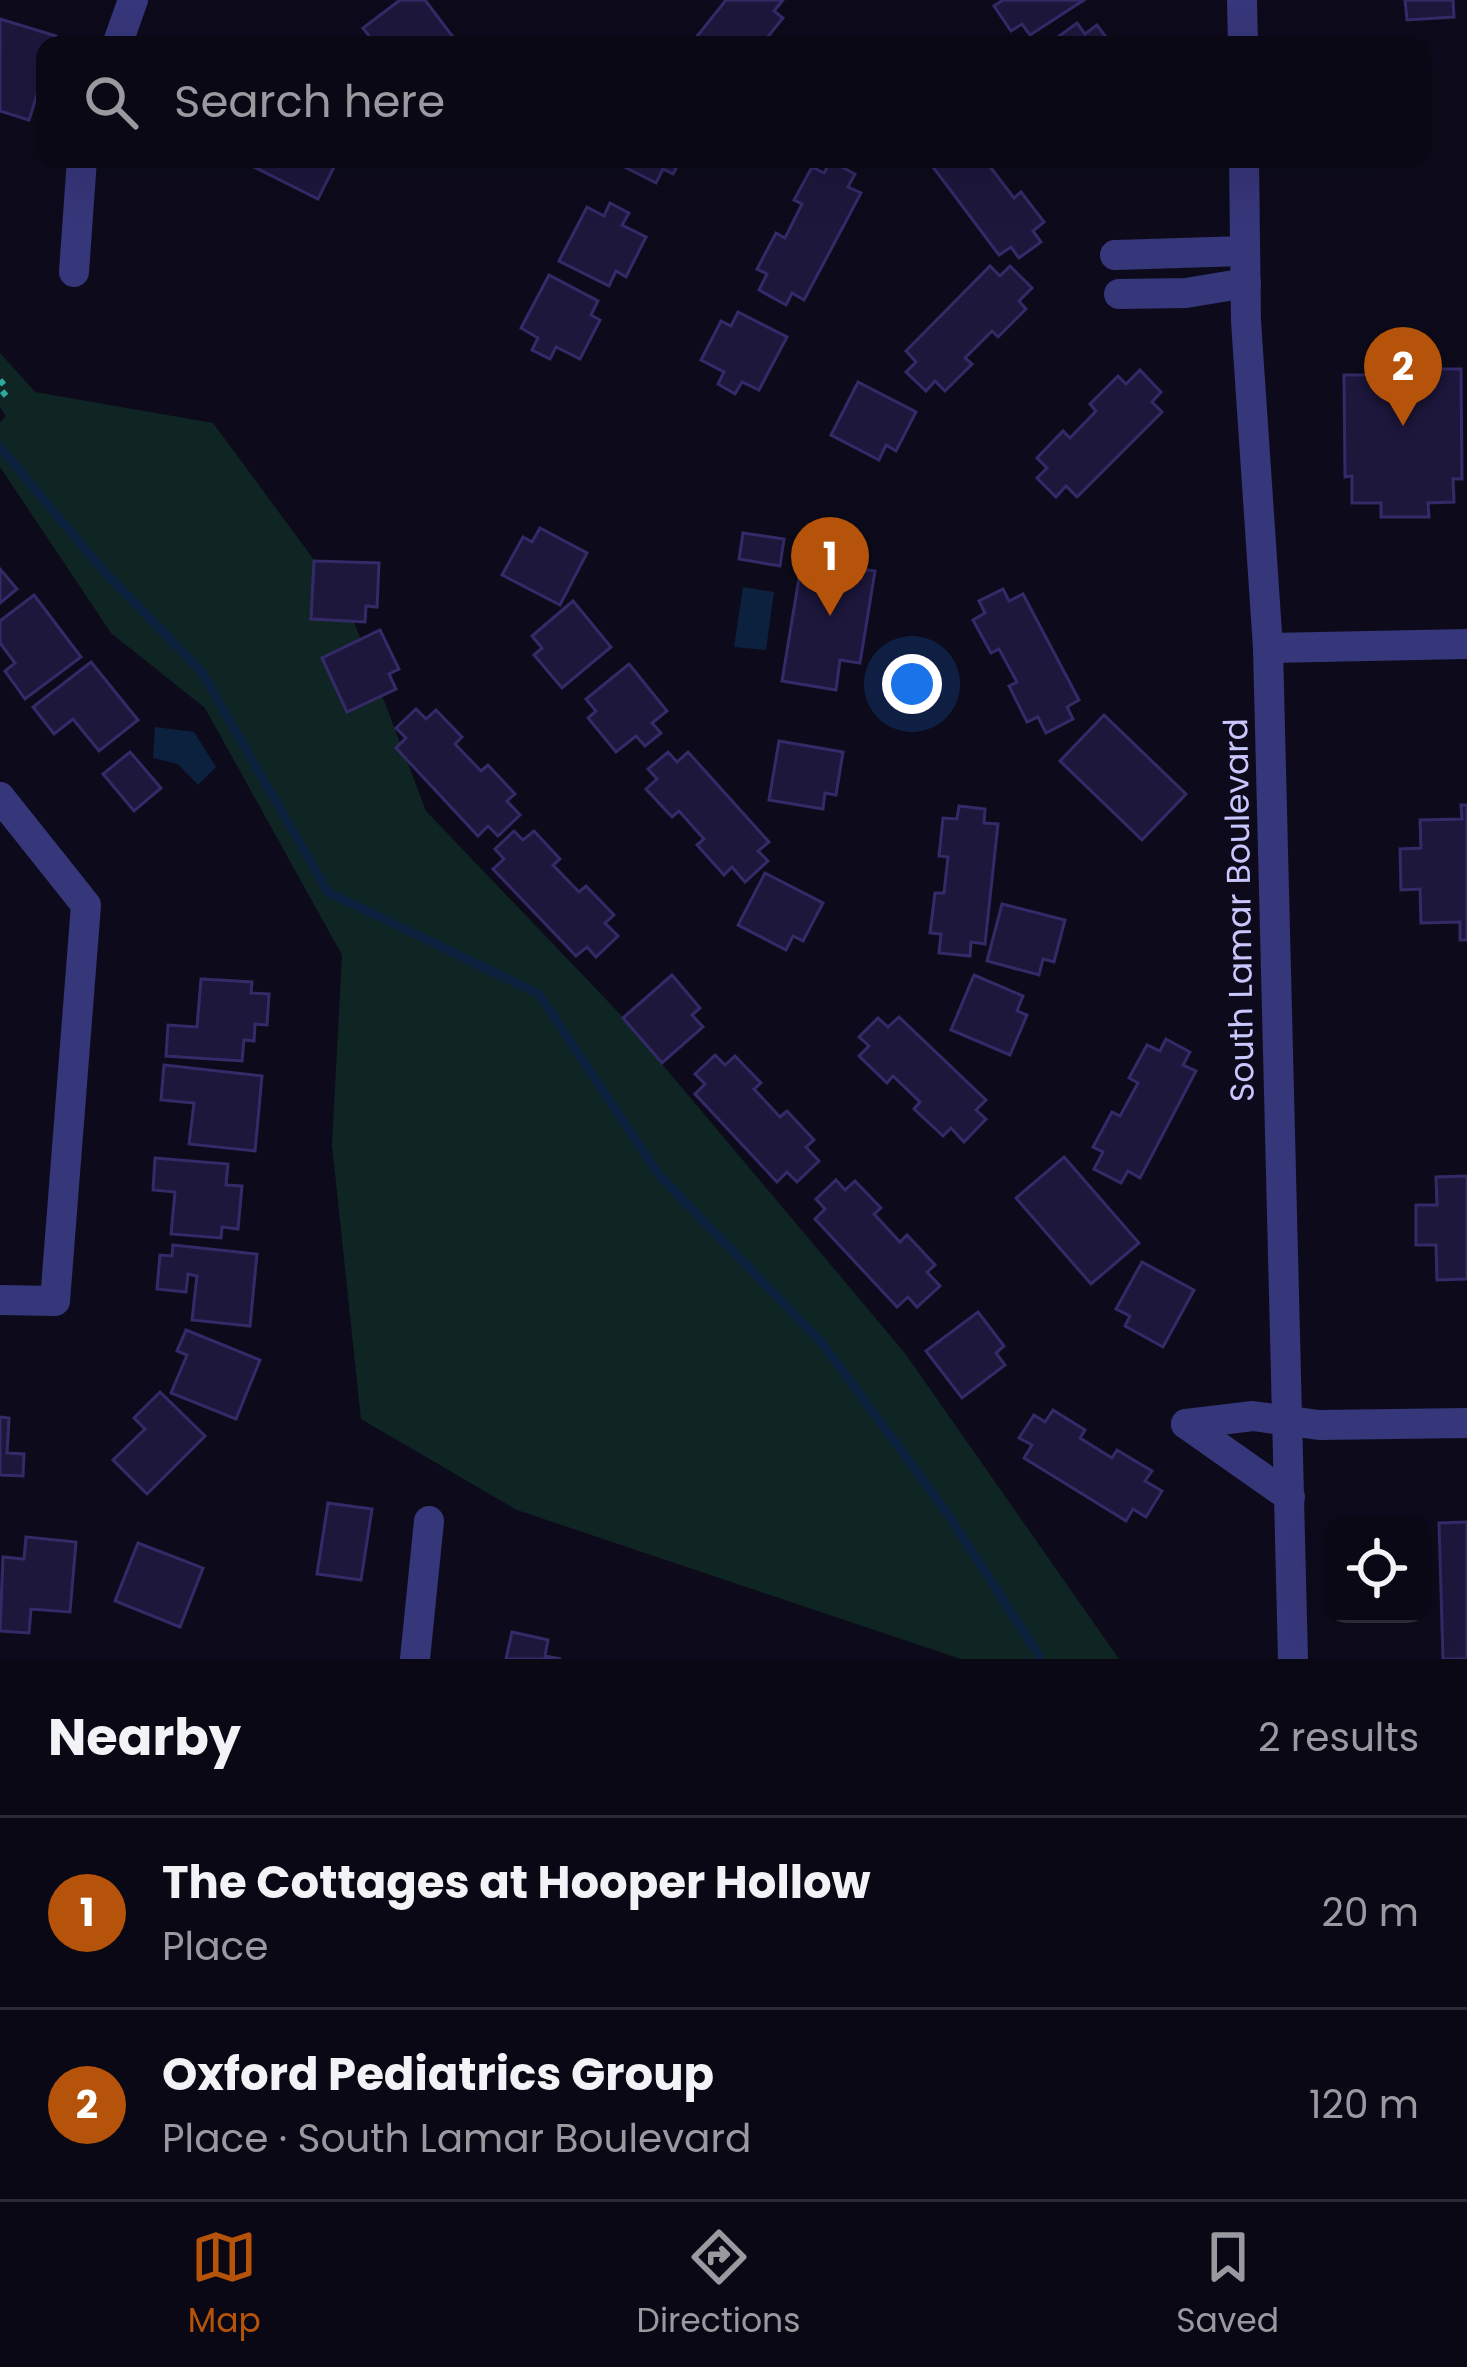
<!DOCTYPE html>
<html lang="en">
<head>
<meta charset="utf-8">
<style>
	body { margin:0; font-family:Poppins,sans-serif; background:#181622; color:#f1f3f6 }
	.controls { position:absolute; right:36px; bottom:36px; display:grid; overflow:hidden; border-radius:24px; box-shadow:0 12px 48px #0002 }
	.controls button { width:108px; height:108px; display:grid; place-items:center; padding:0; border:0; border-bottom:3px solid #2a2934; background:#0a0814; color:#f1f3f6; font:60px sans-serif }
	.you { position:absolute; left:912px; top:684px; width:42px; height:42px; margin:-30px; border:9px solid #fff; border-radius:50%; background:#1a73e8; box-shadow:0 0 0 18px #1a73e833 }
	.badge { display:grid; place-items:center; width:78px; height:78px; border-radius:50%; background:#b45309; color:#fff; font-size:39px; font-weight:700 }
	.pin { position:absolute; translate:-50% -99px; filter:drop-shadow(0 3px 6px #0008) }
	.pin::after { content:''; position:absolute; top:63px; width:42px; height:36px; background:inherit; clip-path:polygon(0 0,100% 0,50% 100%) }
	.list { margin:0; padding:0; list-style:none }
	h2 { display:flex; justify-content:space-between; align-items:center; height:156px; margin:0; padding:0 48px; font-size:51px }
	h2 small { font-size:39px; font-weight:400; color:#999aa0 }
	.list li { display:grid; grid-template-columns:78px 1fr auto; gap:36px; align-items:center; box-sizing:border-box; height:192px; padding:0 48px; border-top:3px solid #2a2934 }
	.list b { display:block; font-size:45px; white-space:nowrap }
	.list p { margin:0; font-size:39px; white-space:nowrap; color:#999aa0 }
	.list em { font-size:39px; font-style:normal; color:#999aa0 }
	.icon { flex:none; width:66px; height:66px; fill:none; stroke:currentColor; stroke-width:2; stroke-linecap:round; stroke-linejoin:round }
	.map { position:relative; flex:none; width:1467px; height:1659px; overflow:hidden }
	.search { position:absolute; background:#0a0814; box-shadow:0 12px 48px #0002; left:36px; right:36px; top:36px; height:132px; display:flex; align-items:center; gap:30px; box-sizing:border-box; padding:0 42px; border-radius:24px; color:#999aa0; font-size:45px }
	.sheet { height:540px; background:#0a0814 }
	nav { display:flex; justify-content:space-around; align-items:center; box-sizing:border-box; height:168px; border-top:3px solid #2a2934; background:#0a0814; font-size:33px; color:#999aa0 }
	nav a { display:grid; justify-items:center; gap:6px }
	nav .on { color:#b45309 }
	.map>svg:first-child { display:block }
	.green { fill:#0e2523 }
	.water { fill:#0c213e }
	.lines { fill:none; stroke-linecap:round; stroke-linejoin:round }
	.stream { stroke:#0c213e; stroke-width:9 }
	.building { fill:#1d173c; stroke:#342a68; stroke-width:3 }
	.path { stroke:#2eaa9e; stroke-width:6; stroke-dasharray:6 9; stroke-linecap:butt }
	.minor { stroke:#36367a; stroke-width:30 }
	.labels { text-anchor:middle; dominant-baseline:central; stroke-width:9; stroke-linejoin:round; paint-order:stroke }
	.street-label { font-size:33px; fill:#cac6fe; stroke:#0d0b1b }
</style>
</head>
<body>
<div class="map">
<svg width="1467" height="1659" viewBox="0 0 1467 1659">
	<rect width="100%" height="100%" fill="#0d0b1b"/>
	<polygon class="green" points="0,353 35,392 213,423 348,606 426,811 620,1014 904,1352 1119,1659 961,1659 517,1510 361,1419 332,1145 342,955 205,708 111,633 0,467 0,422 6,416 0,407"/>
	<g class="water">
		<polygon points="743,587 774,592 766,650 734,647"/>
		<polygon points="155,727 194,732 216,767 198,785 178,764 153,758"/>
	</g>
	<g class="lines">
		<polyline class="stream" points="0,447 100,567 201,671 328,892 539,994 658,1174 823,1344 950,1517 1041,1659"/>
	</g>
	<g class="building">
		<polygon points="400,0 425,0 459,45 376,45 363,28"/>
		<polygon points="726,0 783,0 774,11 783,18 761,45 690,45"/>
		<polygon points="1003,0 1084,0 1030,35 1022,24 1011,31 994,6"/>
		<polygon points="1405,0 1453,0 1454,17 1407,20"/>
		<polygon points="0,19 56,36 53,45 45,45 45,69 29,120 0,111"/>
		<polygon points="1077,23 1085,34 1097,25 1112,45 1059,45 1055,39"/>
		<polygon points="238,159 338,159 318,199"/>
		<polygon points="609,159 681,159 673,174 663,169 656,183"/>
		<polygon points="927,159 996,159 991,168 1014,198 1021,192 1044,222 1033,231 1041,242 1019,258 1011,247 999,255"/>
		<polygon points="831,161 855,174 848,187 861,193 804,300 792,293 786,305 759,290 767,274 757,269 776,233 785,238 802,204 794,200 812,167 824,173"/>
		<polygon points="610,203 629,213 622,225 646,237 626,277 616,271 609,286 559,261 587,207 604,216"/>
		<polygon points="990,266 1000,276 1010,266 1032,288 1019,301 1026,309 998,337 992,331 965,358 972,364 945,391 935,381 926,391 906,372 916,362 906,351"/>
		<polygon points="549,275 598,301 591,315 600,320 580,359 556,347 550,359 532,350 538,338 521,328"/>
		<polygon points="738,312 787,337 759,390 742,382 735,394 718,384 724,372 701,360 721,321 731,326"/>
		<polygon points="1374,361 1426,361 1426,369 1461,369 1462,479 1453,479 1454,502 1428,503 1429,517 1381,517 1381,503 1352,503 1352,476 1345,477 1344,375 1374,375"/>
		<polygon points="1140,370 1161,392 1152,402 1162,412 1077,497 1066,486 1056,497 1037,478 1047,468 1037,458 1063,431 1070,438 1096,411 1090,404 1118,376 1126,384"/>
		<polygon points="858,382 916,412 896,451 886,445 879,460 831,435"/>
		<polygon points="540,528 587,553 560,605 502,575 523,537 532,542"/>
		<polygon points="743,533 784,539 780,566 739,559"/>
		<polygon points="802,560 875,571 860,663 840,660 836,690 782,681"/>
		<polygon points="314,561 379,563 377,607 366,606 365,622 311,619"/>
		<polygon points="0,569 17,589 0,603"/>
		<polygon points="1003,589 1009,601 1023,594 1079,700 1067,707 1073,719 1046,733 1038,717 1027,722 1009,686 1017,682 999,649 991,653 973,620 985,613 979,601"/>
		<polygon points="34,595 81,657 25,699 5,671 15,663 0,643 0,621"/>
		<polygon points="573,601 611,647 562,688 534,655 542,648 532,636"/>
		<polygon points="380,630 399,669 389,674 396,689 347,712 322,658"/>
		<polygon points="91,662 138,720 99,751 73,719 54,734 33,707"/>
		<polygon points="629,664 667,711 652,723 661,733 645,746 636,736 616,752 588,718 596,711 586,699"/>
		<polygon points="416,709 426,719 436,710 462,737 455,744 481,771 488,765 515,794 507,801 520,815 498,836 488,826 478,836 396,748 406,738 396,728"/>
		<polygon points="1104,715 1186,794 1142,840 1060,761"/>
		<polygon points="779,741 843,752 836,795 825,793 823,809 769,800"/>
		<polygon points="130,752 161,788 134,811 103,774"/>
		<polygon points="668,752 677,762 688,752 769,842 758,851 768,861 745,882 732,867 724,875 697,845 704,839 679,811 672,817 646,789 657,779 648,769"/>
		<polygon points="1461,805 1467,805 1467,940 1460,940 1460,922 1421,923 1420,889 1401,890 1400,849 1421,848 1420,820 1462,819"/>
		<polygon points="959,806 985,809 984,823 998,824 985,944 971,942 970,956 939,953 941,934 930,933 935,893 944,893 948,857 939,856 943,818 957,819"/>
		<polygon points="514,831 523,840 534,831 560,859 553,865 579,892 586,886 614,915 605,923 618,936 596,957 587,947 576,956 493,869 504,859 495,849"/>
		<polygon points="765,873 823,903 803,941 793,936 786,950 738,925"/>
		<polygon points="1002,904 1065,920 1054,962 1043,959 1039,975 987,961"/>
		<polygon points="672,975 700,1008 692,1015 703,1027 662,1063 623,1018"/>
		<polygon points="974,975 1023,996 1017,1011 1027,1015 1010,1055 951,1030"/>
		<polygon points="201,979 252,982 251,993 269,994 267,1025 255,1024 254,1041 244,1040 242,1061 166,1056 168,1025 197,1027"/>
		<polygon points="899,1017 986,1100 976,1110 986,1119 964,1142 951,1128 943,1136 914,1109 920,1102 893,1076 887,1083 859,1056 869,1046 859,1037 878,1018 888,1027"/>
		<polygon points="1166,1039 1190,1052 1183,1065 1196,1071 1140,1178 1128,1171 1121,1183 1094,1169 1103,1152 1093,1147 1112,1112 1120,1116 1138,1083 1129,1078 1147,1045 1160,1051"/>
		<polygon points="715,1055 725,1065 735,1056 761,1083 754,1089 780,1117 787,1111 814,1140 806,1147 819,1161 797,1182 787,1172 777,1182 695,1094 705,1084 695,1074"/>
		<polygon points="164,1065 262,1076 255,1151 189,1144 194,1103 161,1100"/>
		<polygon points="1064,1157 1139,1243 1091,1284 1016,1198"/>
		<polygon points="155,1158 228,1164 226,1185 242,1186 238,1229 222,1227 221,1238 171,1234 175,1192 153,1190"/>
		<polygon points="1467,1176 1467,1279 1437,1280 1436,1245 1416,1245 1416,1205 1437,1205 1436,1177"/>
		<polygon points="836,1180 845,1190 855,1181 881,1208 874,1214 900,1242 907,1235 935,1265 927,1272 940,1286 917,1307 908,1297 897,1307 815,1219 825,1209 816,1199"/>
		<polygon points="173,1245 257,1254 250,1326 192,1320 197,1276 188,1274 186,1292 157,1289 160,1255 172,1256"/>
		<polygon points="1142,1262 1194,1290 1163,1347 1125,1326 1130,1316 1116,1309"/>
		<polygon points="978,1312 1004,1346 996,1353 1005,1365 962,1398 926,1351"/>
		<polygon points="186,1330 260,1360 236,1419 171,1393 187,1355 177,1351"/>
		<polygon points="160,1392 205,1436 147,1494 113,1460 145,1429 134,1418"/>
		<polygon points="1053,1410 1085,1430 1080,1438 1112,1458 1117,1450 1152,1471 1145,1481 1162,1491 1146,1517 1133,1509 1126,1521 1024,1458 1032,1445 1019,1438 1034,1415 1045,1422"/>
		<polygon points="0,1417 9,1418 7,1453 24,1454 23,1476 0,1475"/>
		<polygon points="328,1503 372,1509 361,1580 317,1574"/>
		<polygon points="1467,1522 1467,1659 1443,1659 1439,1523"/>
		<polygon points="26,1537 76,1542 70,1612 31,1609 29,1633 0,1631 3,1557 24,1559"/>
		<polygon points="138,1543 203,1568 180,1627 115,1601"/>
		<polygon points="512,1632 548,1640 545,1656 561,1659 506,1659"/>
	</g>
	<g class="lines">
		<polyline class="path" points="0,380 8,390 0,397"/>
		<g class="minor">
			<polyline points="1242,0 1243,45"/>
			<polyline points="117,45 133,0"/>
			<polyline points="1244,159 1246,321 1268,648 1293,1659"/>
			<polyline points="1115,255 1245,251"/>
			<polyline points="74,272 82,159"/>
			<polyline points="1119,294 1186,293 1246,283"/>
			<polyline points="1268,648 1467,644"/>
			<polyline points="0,797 86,905 55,1301 0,1300"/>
			<polyline points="1186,1424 1253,1416 1319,1425 1467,1423"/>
			<polyline points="1186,1424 1290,1497"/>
			<polyline points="415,1659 429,1521"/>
		</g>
	</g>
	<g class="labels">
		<g class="street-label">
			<text transform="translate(1239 910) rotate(-91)">South Lamar Boulevard</text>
		</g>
	</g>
</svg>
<div class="controls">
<button><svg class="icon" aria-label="locate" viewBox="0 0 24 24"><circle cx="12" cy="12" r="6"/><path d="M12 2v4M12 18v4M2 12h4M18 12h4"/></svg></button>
</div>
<div class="you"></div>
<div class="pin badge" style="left:830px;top:616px">1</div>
<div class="pin badge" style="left:1403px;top:426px">2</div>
<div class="search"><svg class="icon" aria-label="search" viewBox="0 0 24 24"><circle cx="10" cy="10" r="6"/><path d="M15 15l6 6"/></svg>Search here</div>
</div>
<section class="sheet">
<h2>Nearby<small>2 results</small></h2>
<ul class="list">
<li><span class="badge">1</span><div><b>The Cottages at Hooper Hollow</b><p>Place</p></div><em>20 m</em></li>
<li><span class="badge">2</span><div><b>Oxford Pediatrics Group</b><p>Place · South Lamar Boulevard</p></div><em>120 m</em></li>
</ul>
</section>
<nav>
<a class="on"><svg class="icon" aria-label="map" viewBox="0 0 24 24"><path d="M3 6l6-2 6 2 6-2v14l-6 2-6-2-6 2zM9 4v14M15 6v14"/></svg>Map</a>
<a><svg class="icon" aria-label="directions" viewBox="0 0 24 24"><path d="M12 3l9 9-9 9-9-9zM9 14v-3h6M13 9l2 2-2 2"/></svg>Directions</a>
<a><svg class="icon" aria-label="saved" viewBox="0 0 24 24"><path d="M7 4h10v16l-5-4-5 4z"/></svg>Saved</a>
</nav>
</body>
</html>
